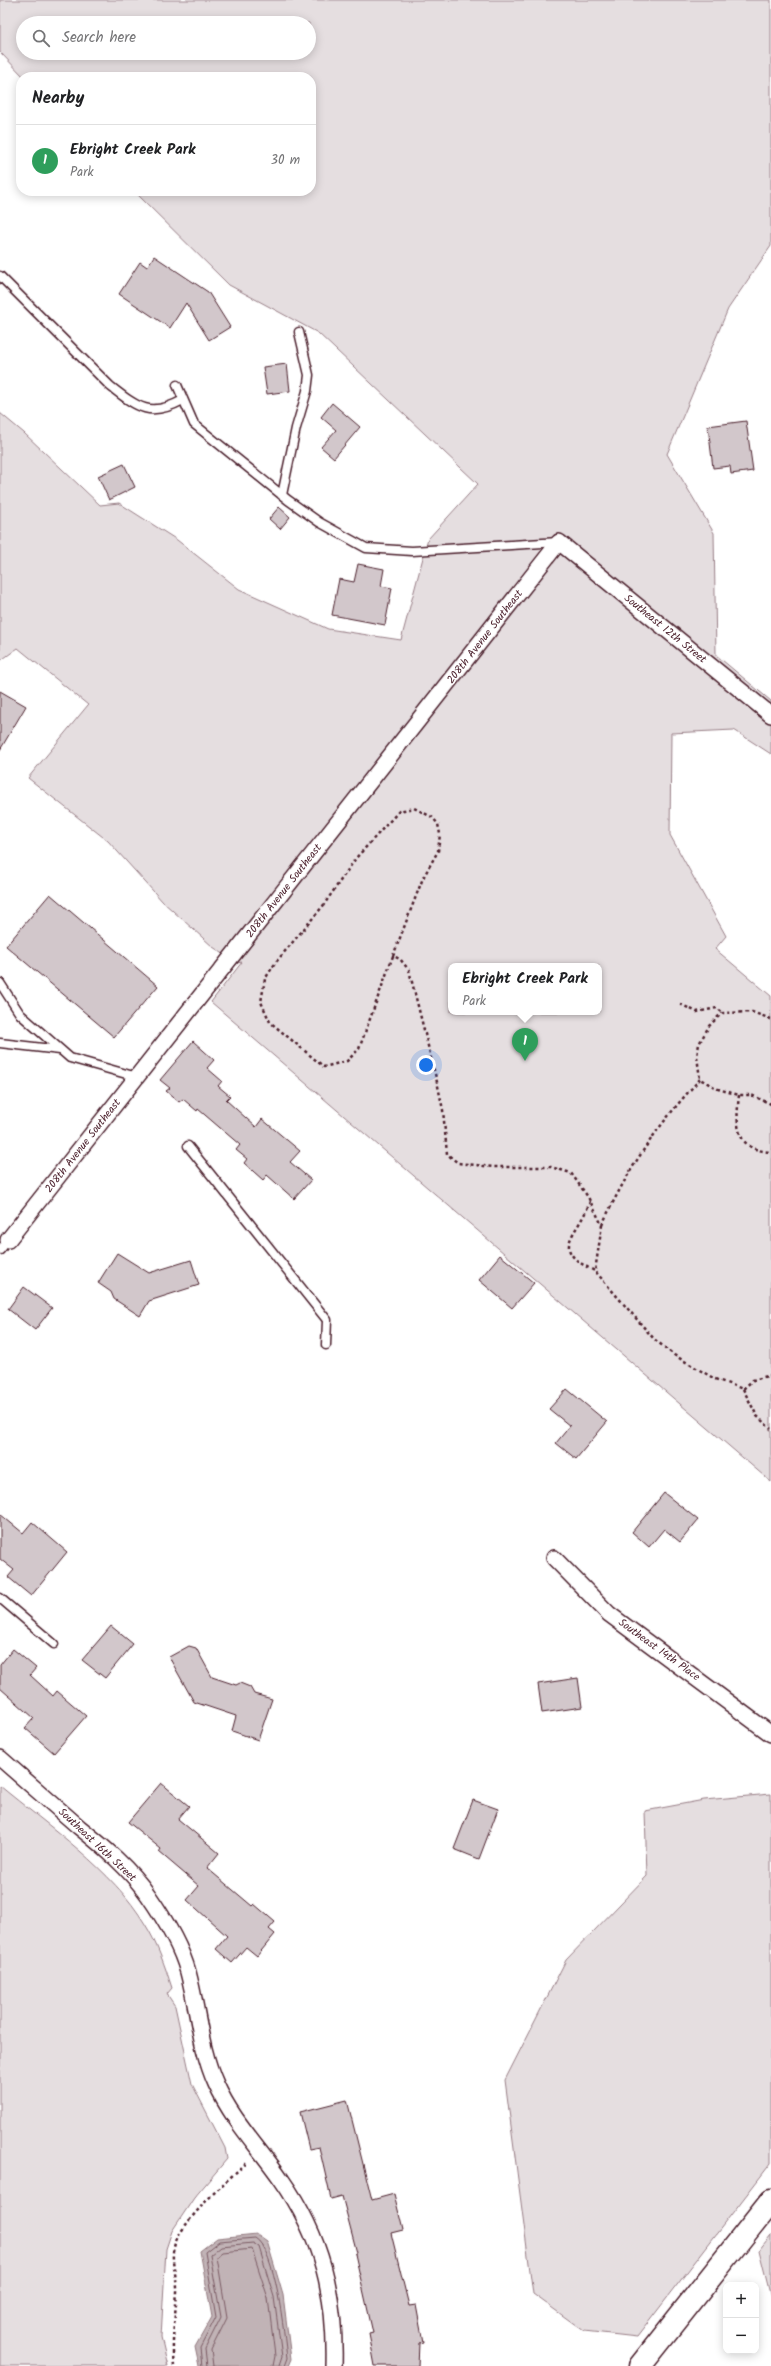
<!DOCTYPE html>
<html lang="en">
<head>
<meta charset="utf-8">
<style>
	body { margin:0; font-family:Kalam,sans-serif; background:#f2f2f2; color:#202124 }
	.controls { position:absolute; right:12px; bottom:12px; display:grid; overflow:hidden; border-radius:8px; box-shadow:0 2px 10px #0003 }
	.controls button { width:36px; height:36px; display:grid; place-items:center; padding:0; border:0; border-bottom:1px solid #e0e0e0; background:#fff; color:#202124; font:20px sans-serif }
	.you { position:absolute; left:426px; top:1065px; width:14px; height:14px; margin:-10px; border:3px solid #fff; border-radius:50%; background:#1a73e8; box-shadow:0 0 0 6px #1a73e833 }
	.badge { display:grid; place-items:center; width:26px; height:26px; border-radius:50%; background:#ea580c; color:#fff; font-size:13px; font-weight:700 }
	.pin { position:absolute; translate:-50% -33px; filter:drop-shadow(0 1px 2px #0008) }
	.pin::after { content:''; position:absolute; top:21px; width:14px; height:12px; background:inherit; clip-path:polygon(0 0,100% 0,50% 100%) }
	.popup { position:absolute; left:448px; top:963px; width:154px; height:52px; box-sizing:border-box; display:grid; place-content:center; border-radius:8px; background:#fff; filter:drop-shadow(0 1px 3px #0005); font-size:13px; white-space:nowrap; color:#757577 }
	.popup b { font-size:15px; color:#202124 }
	.popup::after { content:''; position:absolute; left:50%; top:100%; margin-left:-8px; border:8px solid transparent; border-top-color:#fff }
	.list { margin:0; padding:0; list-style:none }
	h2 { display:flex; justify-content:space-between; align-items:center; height:52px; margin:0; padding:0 16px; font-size:17px }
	h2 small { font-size:13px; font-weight:400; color:#757577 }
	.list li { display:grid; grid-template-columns:26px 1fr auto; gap:12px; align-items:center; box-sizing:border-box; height:72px; padding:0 16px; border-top:1px solid #e0e0e0 }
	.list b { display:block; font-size:15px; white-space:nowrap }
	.list p { margin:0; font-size:13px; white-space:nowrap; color:#757577 }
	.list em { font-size:13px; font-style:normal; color:#757577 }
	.icon { flex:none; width:22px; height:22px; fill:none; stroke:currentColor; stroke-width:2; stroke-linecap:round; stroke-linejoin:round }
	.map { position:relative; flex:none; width:771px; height:2366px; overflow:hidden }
	.search { position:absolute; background:#fff; box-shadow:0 2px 10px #0003; left:16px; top:16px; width:300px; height:44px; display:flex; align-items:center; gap:10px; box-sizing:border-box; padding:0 14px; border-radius:22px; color:#757577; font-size:15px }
	.panel { position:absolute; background:#fff; box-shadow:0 2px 10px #0003; left:16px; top:72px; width:300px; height:124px; border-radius:16px }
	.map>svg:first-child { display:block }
	.green { fill:#e5dee0; stroke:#987e86; fill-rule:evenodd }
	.water { fill:#c1b3b6; stroke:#91787e }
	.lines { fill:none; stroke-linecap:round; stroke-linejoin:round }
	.shore { stroke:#7a5a63; stroke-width:1 }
	.building { fill:#d2c7cb; stroke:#4a1f2b }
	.lane-casing { stroke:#4a1f2b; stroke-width:11 }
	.street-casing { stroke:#4a1f2b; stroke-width:18 }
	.secondary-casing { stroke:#4a1f2b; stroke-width:25 }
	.path { stroke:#4a1f2b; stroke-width:2.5; stroke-dasharray:3 3; stroke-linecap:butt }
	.lane { stroke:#fff; stroke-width:8 }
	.street { stroke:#fff; stroke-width:15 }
	.secondary { stroke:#fff; stroke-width:22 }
	.labels { text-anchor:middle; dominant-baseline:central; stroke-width:3; stroke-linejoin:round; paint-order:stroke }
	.street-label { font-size:11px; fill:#4a1f2b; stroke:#fff }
</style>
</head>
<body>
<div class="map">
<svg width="771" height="2366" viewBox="0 0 771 2366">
	<rect width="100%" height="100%" fill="#fff"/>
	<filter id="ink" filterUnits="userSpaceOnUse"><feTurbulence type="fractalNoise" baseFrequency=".025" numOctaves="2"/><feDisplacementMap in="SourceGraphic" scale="8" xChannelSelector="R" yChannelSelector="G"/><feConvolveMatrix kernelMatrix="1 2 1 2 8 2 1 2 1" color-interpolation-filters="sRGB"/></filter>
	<g filter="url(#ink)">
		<g class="green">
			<path d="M 0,0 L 771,0 L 771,246 L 728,309 L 667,454 L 714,533 L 716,655 L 771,701 L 771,754 L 734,730 L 671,733 L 670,835 L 726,936 L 715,949 L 771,996 L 771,1482 L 211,1002 L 242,962 L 237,963 L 213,947 L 163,902 L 108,841 L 28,778 L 88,705 L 18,648 L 0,661 L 0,413 L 24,433 L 100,505 L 119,503 L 177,540 L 239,589 L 328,629 L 401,640 L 428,539 L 478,484 L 318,333 L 229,285 L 134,191 L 311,191 L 311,77 L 24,77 L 0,52 ZM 23,23 L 309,23 L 309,53 L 23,53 ZM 451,966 L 599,966 L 599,1012 L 451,1012 Z"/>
			<path d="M 0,1786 C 47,1825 114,1871 145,1924 C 157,1943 165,1966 172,1988 L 167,1994 L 175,2006 L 192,2084 L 225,2148 L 227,2159 L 194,2198 L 172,2231 L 166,2249 L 161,2337 L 168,2366 L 0,2366 Z"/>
			<polygon points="771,1794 771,2163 637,2337 584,2331 533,2294 505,2080 566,1960 647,1876 645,1811 704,1800"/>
			<polygon points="771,2235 771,2298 759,2250"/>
		</g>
		<polygon class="water" points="257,2234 267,2241 283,2295 291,2359 288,2366 199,2366 195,2347 212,2317 200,2251 217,2238"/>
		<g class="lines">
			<g class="shore">
				<path d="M 202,2366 L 200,2348 L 216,2317 L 205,2252 L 219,2241 L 255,2238 C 276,2250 284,2333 287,2358 L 284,2366"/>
				<polyline points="207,2366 205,2349 221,2317 210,2255 221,2246 253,2243 259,2247 274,2297 282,2357 279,2366"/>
				<polyline points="213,2366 211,2350 227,2318 217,2257 223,2252 252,2249 268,2298 275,2356 273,2366"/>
			</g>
		</g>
		<g class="building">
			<polygon points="154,256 208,292 230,327 209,340 186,303 170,328 119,294 140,262 147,267"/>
			<polygon points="287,364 290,391 267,394 263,367"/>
			<polygon points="332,403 360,427 334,458 321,447 336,430 321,417"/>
			<polygon points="746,421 753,471 731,474 730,466 713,468 708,426"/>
			<polygon points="124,464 135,487 109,500 98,476"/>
			<polygon points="279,507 290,517 280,529 269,519"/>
			<polygon points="358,564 384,569 381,586 392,588 385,625 332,615 339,579 354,582"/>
			<polygon points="0,691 26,706 0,750"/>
			<polygon points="50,894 158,986 114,1037 6,946"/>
			<polygon points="193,1041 214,1060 207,1068 222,1081 218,1086 230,1096 226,1100 256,1127 262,1119 300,1151 290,1162 311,1180 294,1199 267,1175 263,1180 244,1163 247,1159 236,1150 240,1145 198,1109 197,1111 183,1099 179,1102 166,1091 170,1088 160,1080"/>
			<polygon points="117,1253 149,1273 191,1260 199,1285 149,1301 140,1316 114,1299 111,1292 98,1283"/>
			<polygon points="500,1255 534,1283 512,1308 479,1280"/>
			<polygon points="24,1287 52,1308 35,1330 8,1309"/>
			<polygon points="567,1389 607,1422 576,1459 556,1443 570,1426 549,1409"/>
			<polygon points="664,1493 698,1520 680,1542 664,1529 649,1547 632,1532"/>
			<polygon points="0,1514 23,1533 32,1522 67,1552 31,1596 8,1577 14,1570 0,1559"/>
			<polygon points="111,1626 133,1644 105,1678 82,1660"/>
			<polygon points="189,1646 196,1648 212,1677 236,1685 240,1683 250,1687 254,1694 272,1699 258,1740 232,1731 236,1716 194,1702 169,1657"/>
			<polygon points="13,1649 36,1668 30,1675 53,1696 57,1691 86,1716 54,1753 25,1728 34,1718 0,1688 0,1665"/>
			<polygon points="578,1678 582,1707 542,1713 538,1684"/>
			<polygon points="161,1783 189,1806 178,1819 219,1853 207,1868 252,1906 254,1904 275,1922 269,1929 275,1934 257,1956 246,1947 232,1963 216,1949 227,1936 187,1900 199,1886 159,1852 161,1849 128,1822"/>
			<polygon points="473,1800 498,1809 479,1859 454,1849"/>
			<polygon points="347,2100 372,2200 394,2194 403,2230 391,2233 409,2306 416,2305 423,2342 419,2343 418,2366 375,2366 369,2334 373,2333 355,2254 357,2253 342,2196 331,2199 319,2147 309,2149 300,2112"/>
		</g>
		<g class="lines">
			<defs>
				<g id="lane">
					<path d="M 0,276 L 110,386 C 138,408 150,418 183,400"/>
					<polyline points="177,385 194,424 288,500 319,522 366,548 412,551 559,542"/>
					<polyline points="282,495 296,428 307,391 309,375 299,332"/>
					<polyline points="0,983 20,1014 70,1058 137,1077"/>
					<polyline points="0,1043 60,1050"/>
					<polyline points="188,1146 327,1320 326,1345"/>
					<polyline points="0,1250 8,1240"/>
					<polyline points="0,1598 54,1644"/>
				</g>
				<g id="street">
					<polyline points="8,1240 559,542 771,715"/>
					<polyline points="554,1558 609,1614 771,1734"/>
					<path d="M 0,1758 C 26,1781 53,1804 79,1827 C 104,1847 130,1869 148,1895 C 164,1918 181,1946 188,1972 C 198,2009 200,2049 216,2084 C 232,2120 259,2147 281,2179 C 322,2237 336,2296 334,2366"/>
				</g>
				<polyline id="secondary" points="640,2366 771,2201"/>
			</defs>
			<use href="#lane" class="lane-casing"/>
			<use href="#street" class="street-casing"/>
			<use href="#secondary" class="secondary-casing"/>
			<g class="path">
				<polyline points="393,956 423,878 438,851 440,834 438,824 432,817 414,808 399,811 356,858 323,906 276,962 265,979 261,1002 270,1022 324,1067 347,1061 359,1049 393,956 400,959 409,970 438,1086 443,1110 447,1154 458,1163 493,1167 551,1167 571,1173 588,1197 602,1225 595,1271 654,1339 674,1355 715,1379 743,1389 753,1380 771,1375"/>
				<polyline points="680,1004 697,1012 717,1008 723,1013"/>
				<polyline points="771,1019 752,1012 723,1013 719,1016 709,1026 699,1044 697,1056 700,1079 718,1089 739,1095 751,1095 771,1104"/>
				<path d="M 739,1095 C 736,1124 734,1150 771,1152"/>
				<path d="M 590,1201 C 579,1236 546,1248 595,1271"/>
				<path d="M 602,1225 C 629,1167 657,1126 700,1079"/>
				<polyline points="743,1389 757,1416 771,1429"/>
				<path d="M 174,2366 C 171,2341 175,2318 177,2293 C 178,2279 170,2261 174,2247 C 179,2224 228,2178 247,2163"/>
			</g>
			<use href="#lane" class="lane"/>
			<use href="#street" class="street"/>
			<use href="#secondary" class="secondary"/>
		</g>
	</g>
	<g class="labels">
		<g class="street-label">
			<text transform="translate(665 629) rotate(39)">Southeast 12th Street</text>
			<text transform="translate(485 637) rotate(-52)">208th Avenue Southeast</text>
			<text transform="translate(284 891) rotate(-52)">208th Avenue Southeast</text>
			<text transform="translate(83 1146) rotate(-52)">208th Avenue Southeast</text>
			<text transform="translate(659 1650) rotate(36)">Southeast 14th Place</text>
			<text transform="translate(97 1845) rotate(43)">Southeast 16th Street</text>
		</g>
	</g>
</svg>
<div class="controls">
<button>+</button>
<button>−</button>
</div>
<div class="you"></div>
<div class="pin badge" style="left:525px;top:1061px;background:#2e9e5b">1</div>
<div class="popup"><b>Ebright Creek Park</b>Park</div>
<div class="search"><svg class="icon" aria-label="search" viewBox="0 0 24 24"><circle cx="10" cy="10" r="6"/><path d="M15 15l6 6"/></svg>Search here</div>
<section class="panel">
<h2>Nearby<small></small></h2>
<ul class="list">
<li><span class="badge" style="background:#2e9e5b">1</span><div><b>Ebright Creek Park</b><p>Park</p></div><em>30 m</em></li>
</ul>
</section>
</div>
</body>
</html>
